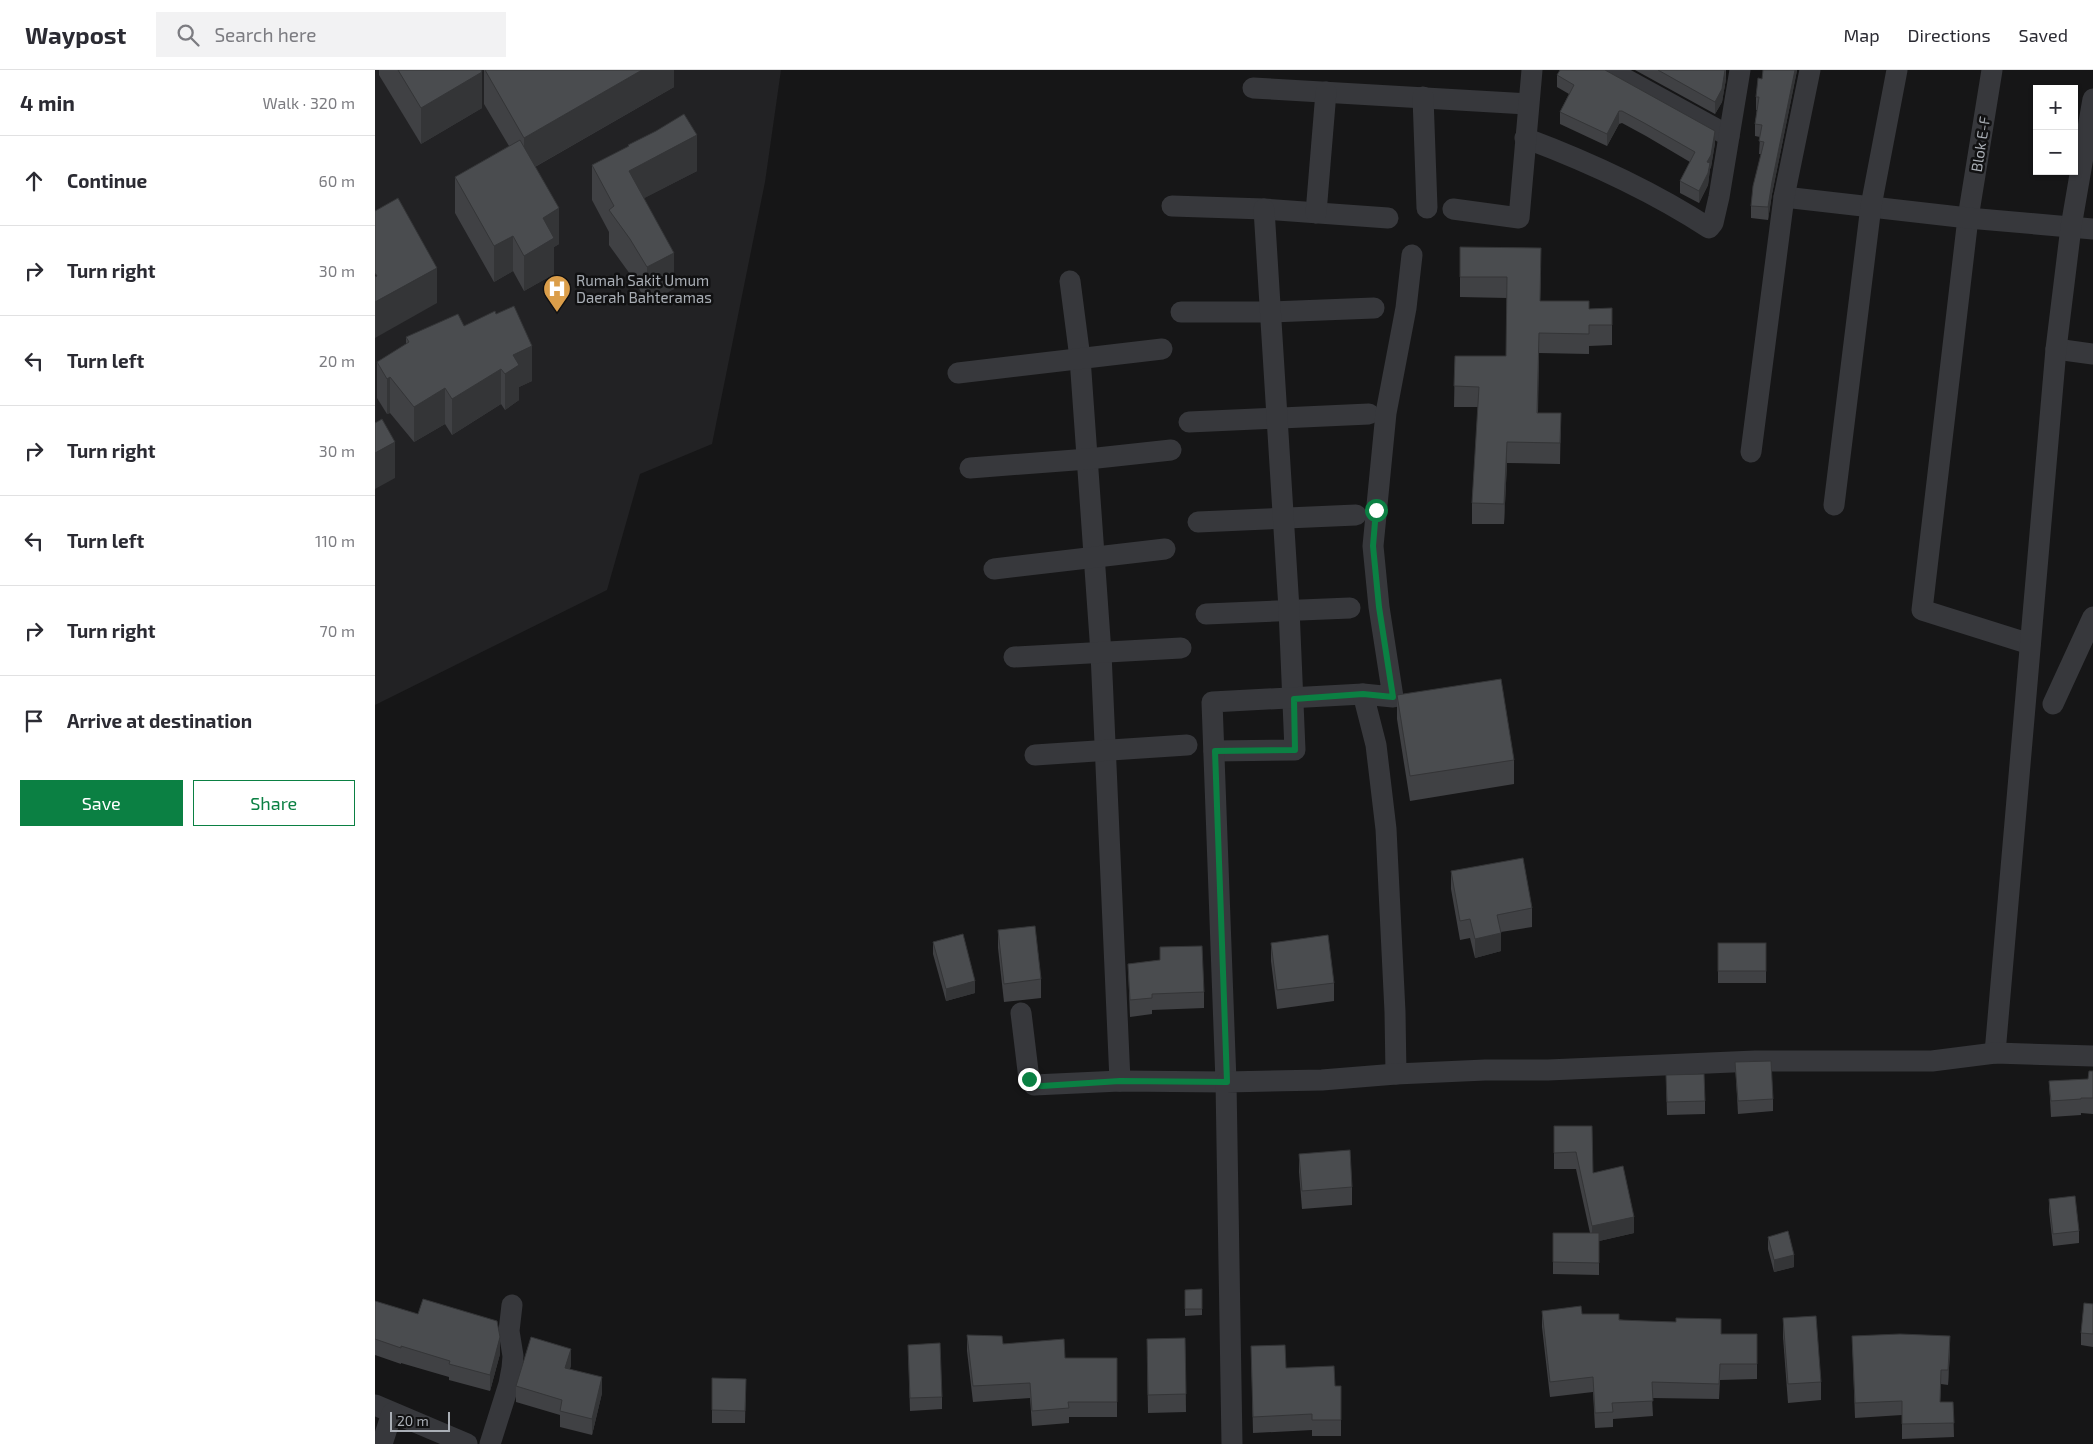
<!DOCTYPE html>
<html lang="en">
<head>
<meta charset="utf-8">
<style>
	body { margin:0; font-family:"Exo 2",sans-serif; background:#f2f2f3; color:#2b2b33 }
	.controls { position:absolute; right:15px; top:15px; display:grid; overflow:hidden; border-radius:0px; box-shadow:0 1px 4px #0004 }
	.controls button { width:45px; height:45px; display:grid; place-items:center; padding:0; border:0; border-bottom:1px solid #e1e1e2; background:#fff; color:#2b2b33; font:25px sans-serif }
	.scale { position:absolute; left:15px; bottom:12px; width:60px; box-sizing:border-box; padding-left:5px; border:2px solid #a9aeb5; border-top:0; font-size:14px; line-height:18px; white-space:nowrap; color:#a9aeb5; -webkit-text-stroke:4px #111112; paint-order:stroke }
	.stop { position:absolute; width:15px; height:15px; margin:-11px; border:4px solid #0b8043; border-radius:50%; background:#fff }
	.stop.end { background:#0b8043; border-color:#fff; box-shadow:0 1px 5px #0008 }
	.list { margin:0; padding:0; list-style:none }
	h2 { display:flex; justify-content:space-between; align-items:center; height:65px; margin:0; padding:0 20px; font-size:21px }
	h2 small { font-size:16px; font-weight:400; color:#7c7c81 }
	.list li { display:grid; grid-template-columns:32px 1fr auto; gap:15px; align-items:center; box-sizing:border-box; height:90px; padding:0 20px; border-top:1px solid #e1e1e2 }
	.list b { display:block; font-size:19px; white-space:nowrap }
	.list em { font-size:16px; font-style:normal; color:#7c7c81 }
	.actions { display:flex; gap:10px; padding:15px 20px }
	.actions a { flex:1; padding:11px 0; border:1px solid #0b8043; border-radius:0px; text-align:center; font-size:18px; color:#0b8043 }
	.actions .main { background:#0b8043; color:#fff }
	.icon { flex:none; width:28px; height:28px; fill:none; stroke:currentColor; stroke-width:2; stroke-linecap:round; stroke-linejoin:round }
	.map { position:relative; flex:none; width:1718px; height:1374px; overflow:hidden }
	header { display:flex; align-items:center; gap:30px; box-sizing:border-box; height:70px; padding:0 25px; background:#fff; border-bottom:1px solid #e1e1e2 }
	header strong { font-size:24px }
	nav { display:flex; gap:28px; margin-inline-start:auto; font-size:18px }
	.search { width:350px; height:45px; background:#f2f2f3; display:flex; align-items:center; gap:12px; box-sizing:border-box; padding:0 18px; border-radius:0px; color:#7c7c81; font-size:19px }
	main { display:flex }
	aside { flex:1; background:#fff }
	.map>svg:first-child { display:block }
	.built { fill:#222224 }
	.lines { fill:none; stroke-linecap:round; stroke-linejoin:round }
	.minor { stroke:#37383c; stroke-width:21 }
	.wall { fill:#404144 }
	.shaded-wall { fill:#343537 }
	.building { fill:#4a4c4f; stroke:#343537 }
	.route { stroke:#0b8043; stroke-width:6 }
	.labels { text-anchor:middle; dominant-baseline:central; stroke-width:5; stroke-linejoin:round; paint-order:stroke }
	.street-label { font-size:15px; fill:#a9aeb5; stroke:#111112 }
	.poi-label { font-size:15px; fill:#a9aeb5; stroke:#111112; text-anchor:start }
</style>
</head>
<body>
<header>
<strong>Waypost</strong>
<div class="search"><svg class="icon" aria-label="search" viewBox="0 0 24 24"><circle cx="10" cy="10" r="6"/><path d="M15 15l6 6"/></svg>Search here</div>
<nav><a>Map</a><a>Directions</a><a>Saved</a></nav>
</header>
<main>
<aside>
<h2>4 min<small>Walk · 320 m</small></h2>
<ul class="list">
<li><svg class="icon" aria-label="ahead" viewBox="0 0 24 24"><path d="M12 20V5M6 11l6-6 6 6"/></svg><div><b>Continue</b></div><em>60 m</em></li>
<li><svg class="icon" aria-label="right" viewBox="0 0 24 24"><path d="M7 20v-9h11M14 6l5 5-5 5"/></svg><div><b>Turn right</b></div><em>30 m</em></li>
<li><svg class="icon" aria-label="left" viewBox="0 0 24 24"><path d="M17 20v-9H6M10 6l-5 5 5 5"/></svg><div><b>Turn left</b></div><em>20 m</em></li>
<li><svg class="icon" aria-label="right" viewBox="0 0 24 24"><path d="M7 20v-9h11M14 6l5 5-5 5"/></svg><div><b>Turn right</b></div><em>30 m</em></li>
<li><svg class="icon" aria-label="left" viewBox="0 0 24 24"><path d="M17 20v-9H6M10 6l-5 5 5 5"/></svg><div><b>Turn left</b></div><em>110 m</em></li>
<li><svg class="icon" aria-label="right" viewBox="0 0 24 24"><path d="M7 20v-9h11M14 6l5 5-5 5"/></svg><div><b>Turn right</b></div><em>70 m</em></li>
<li><svg class="icon" aria-label="arrive" viewBox="0 0 24 24"><path d="M6 21V4h12l-3 4 3 4H6"/></svg><div><b>Arrive at destination</b></div></li>
</ul>
<div class="actions"><a class="main">Save</a><a>Share</a></div>
</aside>
<div class="map">
<svg width="1718" height="1374" viewBox="0 0 1718 1374">
	<rect width="100%" height="100%" fill="#161617"/>
	<polygon class="built" points="0,0 406,0 390,112 337,374 265,404 232,520 0,635"/>
	<g class="lines">
		<g class="minor">
			<polyline points="1234,0 1354,66"/>
			<polyline points="1617,0 1593,148 1547,540 1655,574"/>
			<polyline points="878,18 1153,34"/>
			<polyline points="1048,27 1052,138"/>
			<path d="M 1150,68 C 1214,92 1277,121 1334,158 L 1338,153 L 1344,127 L 1365,0"/>
			<polyline points="1409,127 1593,148 1718,159"/>
			<polyline points="797,136 889,139 1013,148"/>
			<polyline points="1078,139 1144,148 1157,0"/>
			<polyline points="941,143 951,22"/>
			<polyline points="695,211 705,288 726,583 745,1011"/>
			<polyline points="806,242 896,242 999,238"/>
			<polyline points="1681,279 1718,284"/>
			<polyline points="583,303 787,279"/>
			<polyline points="814,352 994,344"/>
			<polyline points="1376,382 1409,127 1435,0"/>
			<polyline points="595,398 713,389 796,380"/>
			<polyline points="1459,435 1496,136 1522,0"/>
			<polyline points="823,452 981,445"/>
			<polyline points="619,499 790,479"/>
			<polyline points="831,544 975,538"/>
			<polyline points="639,587 806,578"/>
			<polyline points="1678,634 1718,547"/>
			<polyline points="839,681 920,680 914,539 889,139"/>
			<polyline points="660,685 812,675"/>
			<polyline points="646,943 654,1009 659,1015 745,1011 851,1012 837,632 988,624"/>
			<polyline points="1620,983 1681,279 1696,157 1718,29"/>
			<polyline points="1021,1004 1020,942 1011,759 1001,675 988,624 1018,627 1004,537 998,476 1011,343 1031,238 1037,185"/>
			<polyline points="0,1335 92,1374"/>
			<polyline points="7,1374 17,1343"/>
			<polyline points="115,1374 134,1314 137,1298 138,1286 134,1261 137,1235"/>
			<polyline points="857,1374 851,1012 947,1010 1021,1004 1110,1000 1173,1000 1380,991 1557,991 1620,983 1718,986"/>
		</g>
	</g>
	<g class="wall">
		<polygon points="4,0 106,0 107,38 46,74 4,5"/>
		<polygon points="109,0 299,0 299,17 160,97 184,174 179,177 179,204 149,221 138,201 119,212 80,143 80,107 134,76 109,34"/>
		<polygon points="1260,0 1351,0 1351,9 1347,32 1340,44"/>
		<polygon points="1422,0 1397,124 1393,150 1376,148 1376,136 1386,84 1384,84 1385,67 1380,66 1380,54 1382,40 1381,40 1381,27 1387,9"/>
		<polygon points="1182,5 1340,73 1336,97 1335,99 1333,115 1324,133 1305,123 1305,111 1315,92 1271,66 1247,53 1244,54 1232,76 1185,54 1185,42 1194,24 1182,17"/>
		<polygon points="253,75 322,101 269,128 299,219 272,232 255,204 234,175 234,162 217,130 217,95 253,77"/>
		<polygon points="1085,177 1166,198 1165,231 1214,239 1237,238 1237,275 1214,276 1214,284 1164,283 1163,343 1186,343 1185,394 1132,393 1129,454 1097,454 1097,433 1103,337 1079,337 1080,286 1131,286 1132,228 1085,227"/>
		<polygon points="89,256 157,311 144,317 144,330 130,340 126,334 77,365 70,354 39,372 15,343 12,344 2,328 2,292 31,274 31,267"/>
		<polygon points="1022,625 1139,690 1139,714 1035,731 1022,649"/>
		<polygon points="1076,801 1157,838 1157,857 1126,862 1126,881 1100,888 1095,868 1085,870 1076,819"/>
		<polygon points="623,860 666,909 666,928 629,932 623,878"/>
		<polygon points="558,872 600,923 571,931 558,884"/>
		<polygon points="896,873 959,913 959,931 902,939 896,891"/>
		<rect x="1343" y="873" width="48" height="40"/>
		<polygon points="785,877 829,922 829,938 777,940 777,944 755,947 753,894 785,890"/>
		<polygon points="1360,992 1398,1029 1398,1041 1363,1044"/>
		<polygon points="1718,1001 1718,1044 1706,1043 1706,1045 1676,1047 1674,1011 1713,1009"/>
		<polygon points="1291,1005 1330,1031 1330,1044 1292,1045"/>
		<polygon points="1179,1056 1218,1103 1259,1163 1224,1171 1224,1205 1178,1204 1178,1163 1215,1163 1201,1099 1179,1099"/>
		<polygon points="924,1084 977,1117 977,1135 927,1139 924,1102"/>
		<polygon points="1674,1129 1704,1161 1704,1173 1678,1176 1674,1141"/>
		<polygon points="1393,1167 1419,1197 1399,1202 1393,1179"/>
		<polygon points="827,1219 827,1245 810,1246 810,1220"/>
		<polygon points="0,1231 125,1284 115,1321 74,1310 74,1307 26,1293 26,1294 0,1285"/>
		<polygon points="1718,1234 1718,1277 1706,1275 1706,1263"/>
		<polygon points="1167,1241 1207,1244 1346,1264 1382,1264 1382,1309 1345,1310 1344,1329 1277,1328 1278,1346 1238,1349 1238,1357 1220,1358 1218,1322 1175,1327 1167,1257"/>
		<polygon points="1408,1248 1446,1312 1446,1330 1413,1333 1408,1267"/>
		<polygon points="592,1265 690,1288 742,1288 742,1347 694,1347 694,1353 657,1356 655,1328 598,1332 592,1281"/>
		<polygon points="1477,1266 1575,1281 1573,1315 1566,1314 1565,1332 1578,1332 1579,1367 1527,1369 1527,1345 1480,1348"/>
		<polygon points="810,1268 811,1342 773,1343 772,1287"/>
		<polygon points="533,1275 567,1327 567,1339 535,1341"/>
		<polygon points="876,1276 911,1298 960,1316 966,1316 966,1366 937,1366 937,1360 878,1363"/>
		<polygon points="196,1295 195,1299 227,1323 217,1365 185,1357 185,1345 141,1332 141,1316"/>
		<polygon points="337,1308 371,1309 370,1353 337,1353"/>
	</g>
	<g class="shaded-wall">
		<polygon points="267,0 299,0 299,17 149,103 149,68"/>
		<polygon points="1350,0 1351,9 1347,32 1340,44 1340,32"/>
		<polygon points="1420,0 1422,0 1422,1 1397,124 1393,150 1393,137 1397,112"/>
		<polygon points="107,2 107,38 46,74 46,38"/>
		<polygon points="1244,41 1244,54 1232,76 1232,64"/>
		<polygon points="1340,61 1340,73 1336,97 1335,99 1333,115 1324,133 1324,121"/>
		<polygon points="322,65 322,101 254,136 254,101"/>
		<polygon points="184,138 184,174 179,177 179,204 149,221 149,186 168,148"/>
		<polygon points="138,166 138,201 119,212 119,176"/>
		<polygon points="299,183 299,219 272,232 272,197"/>
		<polygon points="62,198 62,233 0,268 0,232"/>
		<polygon points="157,276 157,311 144,317 144,330 130,340 130,304 138,285"/>
		<polygon points="126,299 126,334 77,365 77,329"/>
		<polygon points="15,307 15,343 12,344 12,309"/>
		<polygon points="70,318 70,354 39,372 39,337"/>
		<polygon points="20,372 20,408 0,419 0,383"/>
		<polygon points="1132,372 1132,393 1129,454 1129,434"/>
		<polygon points="1126,863 1126,881 1100,888 1100,869"/>
		<polygon points="600,911 600,923 571,931 571,919"/>
		<polygon points="1259,1147 1259,1163 1224,1171 1224,1205 1224,1171 1217,1172 1217,1156"/>
		<polygon points="1419,1185 1419,1197 1399,1202 1399,1190"/>
		<polygon points="1575,1266 1575,1281 1573,1315 1573,1300"/>
		<polygon points="125,1267 125,1284 115,1321 115,1305"/>
		<polygon points="196,1279 196,1295 190,1314 190,1298"/>
		<polygon points="227,1307 227,1323 217,1365 217,1349"/>
	</g>
	<g class="building">
		<polygon points="23,0 106,0 107,2 46,38"/>
		<polygon points="110,0 267,0 149,68"/>
		<polygon points="1185,0 1230,0 1340,61 1336,85 1332,92 1335,93 1333,103 1324,121 1305,111 1320,82 1271,54 1247,41 1244,41 1232,64 1185,42 1199,15 1182,5"/>
		<polygon points="1283,0 1350,0 1347,19 1340,32"/>
		<polygon points="1388,0 1420,0 1397,112 1393,137 1376,136 1378,116 1389,72 1384,71 1387,55 1380,54 1384,27 1381,27 1383,8 1387,9"/>
		<polygon points="309,44 322,65 254,101 299,183 272,197 255,169 234,140 239,136 217,95 254,76 253,75 281,61"/>
		<polygon points="145,70 184,138 168,148 179,168 149,186 138,166 119,176 80,107"/>
		<polygon points="23,128 62,198 0,232 0,207 2,206 0,203 0,141"/>
		<polygon points="1085,177 1166,178 1165,231 1214,231 1214,239 1237,238 1237,255 1214,255 1214,264 1164,263 1162,343 1186,343 1185,373 1132,372 1129,434 1097,433 1104,317 1079,316 1080,286 1131,286 1132,207 1085,207"/>
		<polygon points="139,236 157,276 138,285 144,295 130,304 126,299 77,329 70,318 39,337 15,307 12,309 2,292 34,272 31,267 83,244 89,256 120,241 121,244"/>
		<polygon points="7,349 20,372 0,383 0,353"/>
		<polygon points="1126,609 1139,690 1035,706 1022,625"/>
		<polygon points="1148,788 1157,838 1122,845 1126,863 1100,869 1095,849 1085,851 1076,801"/>
		<polygon points="660,856 666,909 629,914 623,860"/>
		<polygon points="588,864 600,911 571,919 558,872"/>
		<polygon points="953,865 959,913 902,920 896,873"/>
		<rect x="1343" y="873" width="48" height="28"/>
		<polygon points="827,876 829,922 777,924 777,928 755,930 753,894 785,890 785,877"/>
		<polygon points="1396,991 1398,1029 1363,1031 1360,992"/>
		<polygon points="1714,1001 1718,1001 1718,1028 1706,1028 1706,1029 1676,1031 1674,1011 1713,1009"/>
		<polygon points="1329,1004 1330,1031 1292,1032 1291,1005"/>
		<polygon points="1179,1056 1217,1056 1218,1103 1248,1096 1259,1147 1217,1156 1201,1082 1179,1083"/>
		<polygon points="975,1080 977,1117 927,1121 924,1084"/>
		<polygon points="1700,1126 1704,1161 1678,1164 1674,1129"/>
		<polygon points="1413,1161 1419,1185 1399,1190 1393,1167"/>
		<polygon points="1178,1163 1224,1163 1224,1193 1178,1192"/>
		<polygon points="827,1219 827,1239 810,1239 810,1220"/>
		<polygon points="48,1229 122,1251 125,1267 115,1305 74,1294 75,1291 26,1276 26,1278 0,1269 0,1231 43,1244"/>
		<polygon points="1709,1233 1718,1234 1718,1264 1706,1263"/>
		<polygon points="1206,1236 1207,1244 1244,1244 1244,1250 1301,1252 1301,1248 1346,1249 1346,1264 1382,1264 1382,1294 1345,1294 1344,1314 1277,1312 1278,1331 1237,1333 1238,1342 1220,1343 1218,1307 1175,1312 1167,1241"/>
		<polygon points="1441,1246 1446,1312 1413,1314 1408,1248"/>
		<polygon points="1525,1264 1575,1266 1573,1300 1566,1300 1565,1332 1578,1332 1579,1353 1527,1354 1527,1331 1480,1333 1477,1266"/>
		<polygon points="592,1265 627,1266 628,1274 689,1269 690,1288 742,1288 742,1332 693,1332 694,1338 657,1341 655,1313 598,1316"/>
		<polygon points="156,1267 196,1279 190,1298 227,1307 217,1349 185,1341 187,1330 141,1316"/>
		<polygon points="810,1268 811,1324 773,1325 772,1269"/>
		<polygon points="565,1273 567,1327 535,1328 533,1275"/>
		<polygon points="910,1275 911,1298 959,1296 960,1316 966,1316 966,1350 937,1350 937,1344 878,1347 876,1276"/>
		<polygon points="337,1308 371,1309 370,1341 337,1340"/>
	</g>
	<g class="lines">
		<polyline class="route" points="654,1009 659,1015 667,1016 745,1011 852,1012 840,681 920,680 919,629 988,624 1018,627 1004,537 998,476 1001,440"/>
	</g>
	<defs>
		<symbol id="hospital-pin" viewBox="-11 -11 22 30"><path d="M0 17L-7.5 6A9.5 9.5 0 1 1 7.5 6Z" fill="#db9e4a" stroke="#111112"/><path d="M-5-5h3v3.5h4V-5h3V5h-3V1.5h-4V5h-3Z" fill="#fff"/></symbol>
	</defs>
	<g fill-rule="evenodd">
		<use href="#hospital-pin" x="166" y="203" width="32" height="43"/>
	</g>
	<g class="labels">
		<g class="street-label">
			<text transform="translate(1605 74) rotate(-81)">Blok E-F</text>
		</g>
		<g class="poi-label">
			<text x="201" y="210">Rumah Sakit Umum<tspan x="201" dy="17">Daerah Bahteramas</tspan></text>
		</g>
	</g>
</svg>
<div class="controls">
<button>+</button>
<button>−</button>
</div>
<div class="scale">20 m</div>
<div class="stop" style="left:1001px;top:440px"></div>
<div class="stop end" style="left:654px;top:1009px"></div>
</div>
</main>
</body>
</html>
